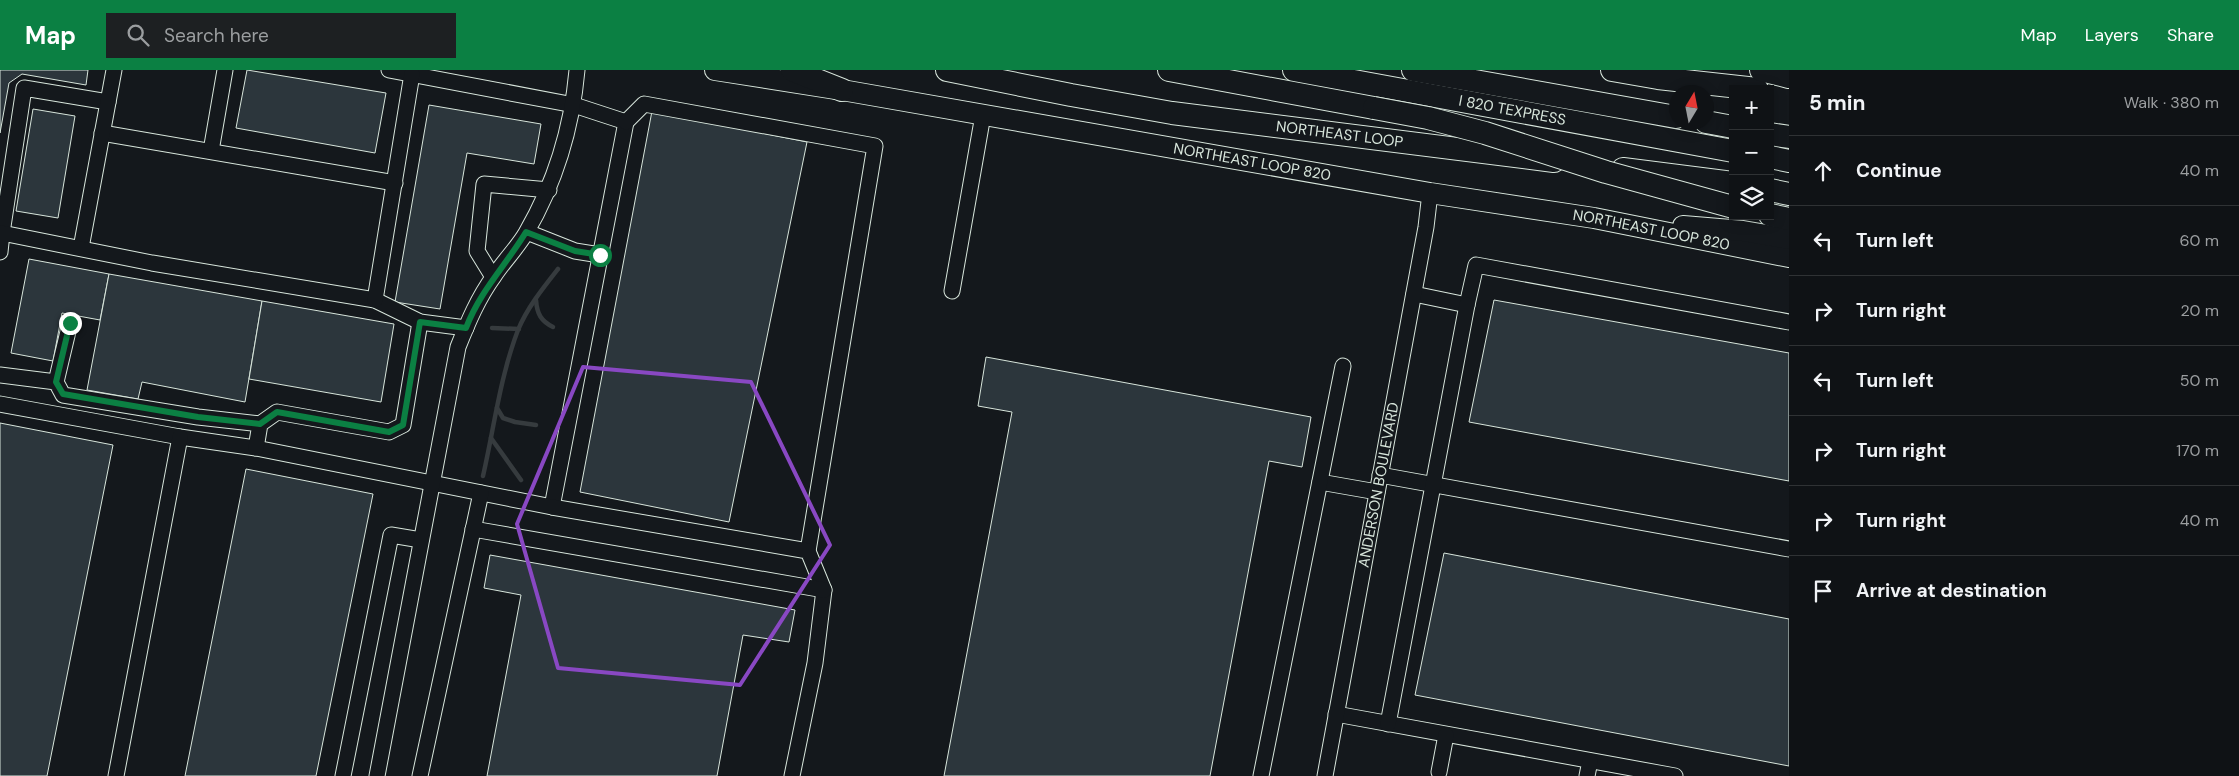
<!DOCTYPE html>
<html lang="en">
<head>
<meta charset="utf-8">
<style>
	body { margin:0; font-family:"DM Sans",sans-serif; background:#1d2022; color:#f1f3f6 }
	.controls { position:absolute; right:15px; top:15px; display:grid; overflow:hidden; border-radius:0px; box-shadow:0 2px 12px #0003 }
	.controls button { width:45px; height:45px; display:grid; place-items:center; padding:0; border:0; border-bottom:1px solid #2f3234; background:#0f1215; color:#f1f3f6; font:25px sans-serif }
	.compass { position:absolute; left:1669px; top:15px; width:45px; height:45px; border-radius:50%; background:#0f1215; box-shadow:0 2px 12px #0003; rotate:10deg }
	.stop { position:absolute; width:15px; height:15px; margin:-11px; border:4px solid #0b8043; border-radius:50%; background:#fff }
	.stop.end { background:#0b8043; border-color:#fff; box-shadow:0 1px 5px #0008 }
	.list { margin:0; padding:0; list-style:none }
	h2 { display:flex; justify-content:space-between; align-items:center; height:65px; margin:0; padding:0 20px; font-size:21px }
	h2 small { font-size:16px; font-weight:400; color:#9b9ea0 }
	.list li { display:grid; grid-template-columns:32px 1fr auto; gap:15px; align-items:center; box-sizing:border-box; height:70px; padding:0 20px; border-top:1px solid #2f3234 }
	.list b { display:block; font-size:19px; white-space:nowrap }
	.list em { font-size:16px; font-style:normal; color:#9b9ea0 }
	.icon { flex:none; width:28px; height:28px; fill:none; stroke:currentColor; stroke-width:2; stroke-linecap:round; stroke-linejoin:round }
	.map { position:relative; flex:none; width:1789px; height:706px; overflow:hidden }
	header { display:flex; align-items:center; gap:30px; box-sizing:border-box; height:70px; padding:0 25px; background:#0b8043; color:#fff }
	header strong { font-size:24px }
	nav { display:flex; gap:28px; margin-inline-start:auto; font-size:18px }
	.search { width:350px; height:45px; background:#1d2022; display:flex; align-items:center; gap:12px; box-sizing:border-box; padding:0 18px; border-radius:0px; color:#9b9ea0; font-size:19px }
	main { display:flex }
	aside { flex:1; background:#0f1215 }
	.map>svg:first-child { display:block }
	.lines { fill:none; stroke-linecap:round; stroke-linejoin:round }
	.stream { stroke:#363b3e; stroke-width:4.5 }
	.building { fill:#2c363c; stroke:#d8e6dc }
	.minor-casing { stroke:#d8e6dc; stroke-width:17 }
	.major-casing { stroke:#d8e6dc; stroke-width:22 }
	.highway-casing { stroke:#d8e6dc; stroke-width:24 }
	.minor { stroke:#14181c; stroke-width:15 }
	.major { stroke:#14181c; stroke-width:20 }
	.highway { stroke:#14181c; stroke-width:22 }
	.highway-bridge-casing { stroke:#d8e6dc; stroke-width:24; stroke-linecap:butt }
	.highway-bridge { stroke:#14181c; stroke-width:22 }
	.route { stroke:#0b8043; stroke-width:6 }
	.marked { fill:none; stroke:#8948c3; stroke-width:4; stroke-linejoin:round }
	.labels { text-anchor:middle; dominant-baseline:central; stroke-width:4; stroke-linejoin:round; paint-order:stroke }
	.street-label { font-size:15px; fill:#d8e6dc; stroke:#14181c }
</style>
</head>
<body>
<header>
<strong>Map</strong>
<div class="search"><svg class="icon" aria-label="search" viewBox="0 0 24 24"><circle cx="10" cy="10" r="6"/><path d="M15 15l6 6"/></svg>Search here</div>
<nav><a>Map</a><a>Layers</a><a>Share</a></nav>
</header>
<main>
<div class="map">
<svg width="1789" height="706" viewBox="0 0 1789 706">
	<rect width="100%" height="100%" fill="#14181c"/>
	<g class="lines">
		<g class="stream">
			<path d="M 536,230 C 537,244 541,251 553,257"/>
			<polyline points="492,258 519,259"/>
			<polyline points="497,338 503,348 515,352 536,355"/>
			<polyline points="491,368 521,410"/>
			<path d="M 483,406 C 494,358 500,307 518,260 C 527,238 543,218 558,199"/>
		</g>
	</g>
	<g class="building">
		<polygon points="0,0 88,0 86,15 22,4 9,13 0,63"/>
		<polygon points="247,0 386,23 375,83 236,58"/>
		<polygon points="429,35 541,54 534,94 467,83 440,239 395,232"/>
		<polygon points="33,39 75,46 58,148 16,141"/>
		<polygon points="652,41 807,72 729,452 580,422"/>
		<polygon points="29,189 109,204 100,250 62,243 53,291 11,283"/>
		<polygon points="109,204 262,231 245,332 142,312 138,329 87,320"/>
		<polygon points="1494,230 1789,283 1789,411 1469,352"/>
		<polygon points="262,231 394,254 381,332 249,309"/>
		<polygon points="986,287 1311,347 1302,397 1269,391 1210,706 944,706 1012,342 978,336"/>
		<polygon points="0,353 113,375 47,706 0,706"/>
		<polygon points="246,399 373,424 316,706 185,706"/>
		<polygon points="1444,483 1789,549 1789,696 1415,625"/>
		<polygon points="490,485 795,540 789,572 743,565 717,706 487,706 521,525 484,518"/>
	</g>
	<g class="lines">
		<defs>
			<g id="minor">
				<polyline points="389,0 574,35 626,52 552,437"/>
				<polyline points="626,52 644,34 875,76 808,481"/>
				<polyline points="102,63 395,113"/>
				<polyline points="211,81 225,0"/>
				<polyline points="527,162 575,181 600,185"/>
				<polyline points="2,163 24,18 108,32"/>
				<polyline points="81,178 114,0"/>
				<polyline points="0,182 2,163 152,193 375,230 420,252 466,258"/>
				<polyline points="493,207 477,181 484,114 549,120"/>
				<polyline points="952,221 983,45"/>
				<polyline points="1414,224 1467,235 1476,195 1789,252"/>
				<polyline points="375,230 412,4"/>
				<polyline points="0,305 56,312 63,325 198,347 260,354"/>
				<polyline points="56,312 70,253"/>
				<polyline points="0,334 180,367 256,378 552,437 808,481 824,520 815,593 792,706"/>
				<polyline points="256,378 260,354 277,342 389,362 403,355 420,252"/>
				<polyline points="1380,405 1789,479"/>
				<polyline points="1320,412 1377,422"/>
				<polyline points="473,459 824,520"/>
				<polyline points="1336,644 1675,706"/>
				<polyline points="1388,654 1467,235"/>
				<polyline points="1439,702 1446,665"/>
				<polyline points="116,706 180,367"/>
				<polyline points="343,706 391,465 421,470"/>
				<path d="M 377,706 L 458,277 C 468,252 478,228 494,206 C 504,191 517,178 526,163 C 555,113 572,57 577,0"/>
				<polyline points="420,706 481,423"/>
				<polyline points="1261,706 1343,296"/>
				<path id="s1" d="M 1325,706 L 1426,157 L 1430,123"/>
				<polyline points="1587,706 1590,691"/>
			</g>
			<g id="major">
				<path id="s2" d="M 715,0 L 842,20 L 1430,123 L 1594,148 L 1789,187"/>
				<polyline points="1683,156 1743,161 1789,169"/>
			</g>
			<g id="highway">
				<polyline points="792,0 842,20"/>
				<path id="s3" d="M 947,0 L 1071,25 L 1172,43 L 1554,91"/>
				<polyline points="1169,0 1374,38"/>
				<path id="s4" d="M 1294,0 L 1733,81"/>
				<polyline points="1413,0 1676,47"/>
				<polyline points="1612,0 1658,8 1757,19"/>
				<polyline points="1761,0 1789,7"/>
				<polyline points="1706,52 1733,57"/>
				<polyline points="1770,64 1789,67"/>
				<polyline points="1770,87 1789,91"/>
				<polyline points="1623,99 1733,113"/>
				<polyline points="1770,120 1789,124"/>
				<polyline points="1770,145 1789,149"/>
			</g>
		</defs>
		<use href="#minor" class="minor-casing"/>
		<use href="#major" class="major-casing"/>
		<use href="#highway" class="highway-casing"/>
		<use href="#minor" class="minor"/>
		<use href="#major" class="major"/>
		<use href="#highway" class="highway"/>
		<defs>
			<polyline id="highway-bridge" points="1374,38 1428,48 1485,63 1606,102 1733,137"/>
		</defs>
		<use href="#highway-bridge" class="highway-bridge-casing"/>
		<use href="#highway-bridge" class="highway-bridge"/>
	</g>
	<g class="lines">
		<path class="route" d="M 70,253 L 56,312 L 63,324 L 198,347 L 260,354 L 277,342 L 389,362 L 403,355 L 420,252 L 466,258 C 480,221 506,195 526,162 L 575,181 L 600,185"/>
	</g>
	<path class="marked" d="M 583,297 L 751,312 L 830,475 L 740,615 L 558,598 L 517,454 Z"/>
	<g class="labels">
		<g class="street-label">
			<text stroke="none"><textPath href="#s4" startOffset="222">I 820 TEXPRESS</textPath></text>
			<text stroke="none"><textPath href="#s3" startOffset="398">NORTHEAST LOOP</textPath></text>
			<text stroke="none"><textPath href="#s2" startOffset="545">NORTHEAST LOOP 820</textPath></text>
			<text stroke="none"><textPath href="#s2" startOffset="950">NORTHEAST LOOP 820</textPath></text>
			<text stroke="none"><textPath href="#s1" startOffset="296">ANDERSON BOULEVARD</textPath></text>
		</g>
	</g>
</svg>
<div class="controls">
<button>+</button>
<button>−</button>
<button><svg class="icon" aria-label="layers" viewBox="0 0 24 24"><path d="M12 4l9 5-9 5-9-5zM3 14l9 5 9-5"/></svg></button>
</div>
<svg class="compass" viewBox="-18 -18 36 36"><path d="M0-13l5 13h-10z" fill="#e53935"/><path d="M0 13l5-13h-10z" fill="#9b9ea0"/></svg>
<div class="stop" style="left:600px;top:185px"></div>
<div class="stop end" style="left:70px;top:253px"></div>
</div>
<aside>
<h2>5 min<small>Walk · 380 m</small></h2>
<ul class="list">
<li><svg class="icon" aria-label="ahead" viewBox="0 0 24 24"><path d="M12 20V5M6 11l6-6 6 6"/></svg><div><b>Continue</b></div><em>40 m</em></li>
<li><svg class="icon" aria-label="left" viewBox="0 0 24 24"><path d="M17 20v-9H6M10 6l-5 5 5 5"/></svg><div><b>Turn left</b></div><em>60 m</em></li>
<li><svg class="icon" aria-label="right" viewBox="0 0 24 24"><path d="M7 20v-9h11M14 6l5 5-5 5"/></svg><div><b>Turn right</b></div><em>20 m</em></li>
<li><svg class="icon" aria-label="left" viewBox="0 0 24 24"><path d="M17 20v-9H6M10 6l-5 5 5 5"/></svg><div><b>Turn left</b></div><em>50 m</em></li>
<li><svg class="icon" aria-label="right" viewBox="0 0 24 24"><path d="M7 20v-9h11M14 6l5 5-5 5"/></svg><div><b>Turn right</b></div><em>170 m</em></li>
<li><svg class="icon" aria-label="right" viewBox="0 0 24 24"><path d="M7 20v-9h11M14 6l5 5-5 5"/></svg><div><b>Turn right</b></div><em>40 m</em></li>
<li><svg class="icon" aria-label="arrive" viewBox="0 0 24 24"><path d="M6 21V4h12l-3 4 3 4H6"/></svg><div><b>Arrive at destination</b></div></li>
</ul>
</aside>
</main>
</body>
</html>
